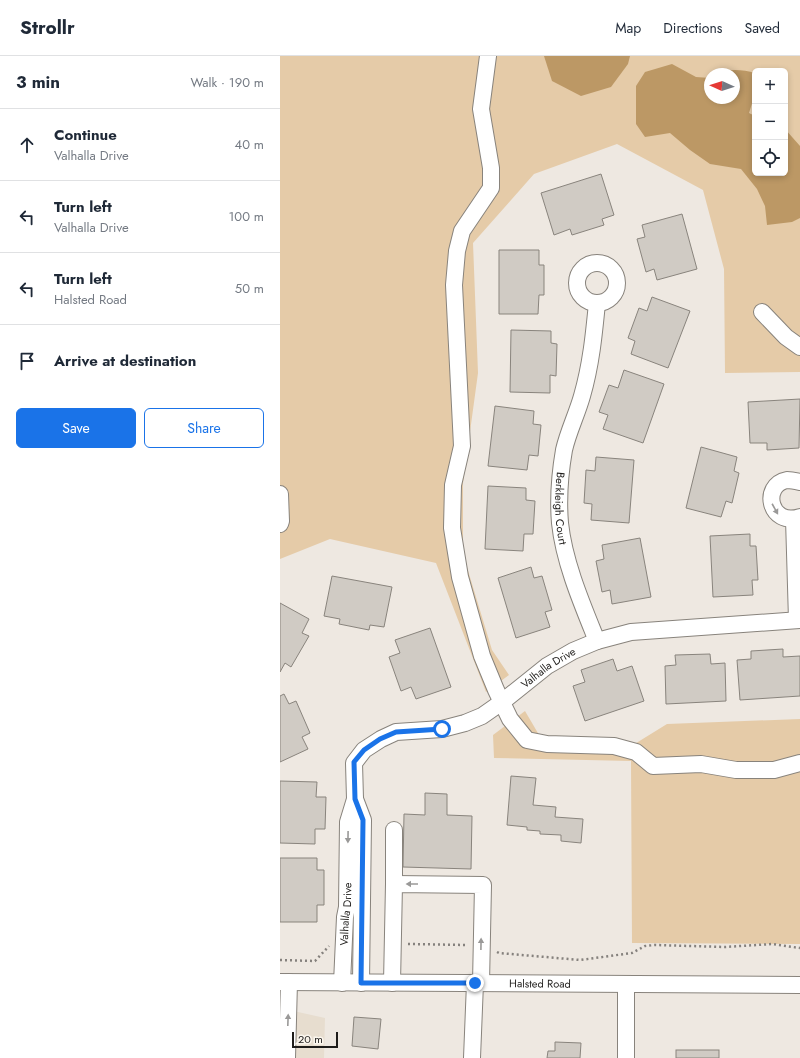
<!DOCTYPE html>
<html lang="en">
<head>
<meta charset="utf-8">
<style>
	body { margin:0; font-family:Jost,sans-serif; background:#f6f6f7; color:#1f2937 }
	.controls { position:absolute; right:12px; top:12px; display:grid; overflow:hidden; border-radius:6px; box-shadow:0 2px 6px #0003 }
	.controls button { width:36px; height:36px; display:grid; place-items:center; padding:0; border:0; border-bottom:1px solid #e0e1e3; background:#fff; color:#1f2937; font:20px sans-serif }
	.compass { position:absolute; left:424px; top:12px; width:36px; height:36px; border-radius:50%; background:#fff; box-shadow:0 2px 6px #0003; rotate:273deg }
	.scale { position:absolute; left:12px; bottom:10px; width:46px; box-sizing:border-box; padding-left:4px; border:2px solid #1e1c1a; border-top:0; font-size:11px; line-height:14px; white-space:nowrap; color:#1e1c1a; -webkit-text-stroke:3px #fbf6ee; paint-order:stroke }
	.stop { position:absolute; width:12px; height:12px; margin:-9px; border:3px solid #1a73e8; border-radius:50%; background:#fff }
	.stop.end { background:#1a73e8; border-color:#fff; box-shadow:0 1px 4px #0008 }
	.list { margin:0; padding:0; list-style:none }
	h2 { display:flex; justify-content:space-between; align-items:center; height:52px; margin:0; padding:0 16px; font-size:17px }
	h2 small { font-size:13px; font-weight:400; color:#747a83 }
	.list li { display:grid; grid-template-columns:26px 1fr auto; gap:12px; align-items:center; box-sizing:border-box; height:72px; padding:0 16px; border-top:1px solid #e0e1e3 }
	.list b { display:block; font-size:15px; white-space:nowrap }
	.list p { margin:0; font-size:13px; white-space:nowrap; color:#747a83 }
	.list em { font-size:13px; font-style:normal; color:#747a83 }
	.actions { display:flex; gap:8px; padding:12px 16px }
	.actions a { flex:1; padding:9px 0; border:1px solid #1a73e8; border-radius:6px; text-align:center; font-size:14px; color:#1a73e8 }
	.actions .main { background:#1a73e8; color:#fff }
	.icon { flex:none; width:22px; height:22px; fill:none; stroke:currentColor; stroke-width:2; stroke-linecap:round; stroke-linejoin:round }
	.map { position:relative; flex:none; width:520px; height:1002px; overflow:hidden }
	header { display:flex; align-items:center; gap:24px; box-sizing:border-box; height:56px; padding:0 20px; background:#fff; border-bottom:1px solid #e0e1e3 }
	header strong { font-size:19px }
	nav { display:flex; gap:22px; margin-inline-start:auto; font-size:14px }
	main { display:flex }
	aside { flex:1; background:#fff }
	.map>svg:first-child { display:block }
	.built { fill:#e7ddcf }
	.green { fill:#e5cba8; fill-rule:evenodd }
	.water { fill:#bc9865 }
	.building { fill:#d0cbc4; stroke:#89847d }
	.lines { fill:none; stroke-linecap:round; stroke-linejoin:round }
	.minor-casing { stroke:#88837c; stroke-width:18 }
	.path { stroke:#85817d; stroke-width:2.5; stroke-dasharray:2 3; stroke-linecap:butt }
	.minor { stroke:#fff; stroke-width:16 }
	.oneway { fill:#9a9998 }
	.route { stroke:#1a73e8; stroke-width:5 }
	.labels { text-anchor:middle; dominant-baseline:central; stroke-width:3; stroke-linejoin:round; paint-order:stroke }
	.street-label { font-size:11px; fill:#1e1c1a; stroke:#fbf6ee }
</style>
</head>
<body>
<header>
<strong>Strollr</strong>
<nav><a>Map</a><a>Directions</a><a>Saved</a></nav>
</header>
<main>
<aside>
<h2>3 min<small>Walk · 190 m</small></h2>
<ul class="list">
<li><svg class="icon" aria-label="ahead" viewBox="0 0 24 24"><path d="M12 20V5M6 11l6-6 6 6"/></svg><div><b>Continue</b><p>Valhalla Drive</p></div><em>40 m</em></li>
<li><svg class="icon" aria-label="left" viewBox="0 0 24 24"><path d="M17 20v-9H6M10 6l-5 5 5 5"/></svg><div><b>Turn left</b><p>Valhalla Drive</p></div><em>100 m</em></li>
<li><svg class="icon" aria-label="left" viewBox="0 0 24 24"><path d="M17 20v-9H6M10 6l-5 5 5 5"/></svg><div><b>Turn left</b><p>Halsted Road</p></div><em>50 m</em></li>
<li><svg class="icon" aria-label="arrive" viewBox="0 0 24 24"><path d="M6 21V4h12l-3 4 3 4H6"/></svg><div><b>Arrive at destination</b></div></li>
</ul>
<div class="actions"><a class="main">Save</a><a>Share</a></div>
</aside>
<div class="map">
<svg width="520" height="1002" viewBox="0 0 520 1002">
	<rect width="100%" height="100%" fill="#eee8e1"/>
	<polygon class="built" points="0,952 45,962 44,1002 0,1002"/>
	<g class="green">
		<path d="M 0,0 L 520,0 L 520,316 L 445,317 L 444,213 L 423,134 L 337,88 L 254,118 L 193,187 L 198,317 L 183,427 L 183,498 L 212,594 L 229,619 L 206,636 L 156,507 L 50,483 L 0,503 ZM 475,15 L 505,15 L 505,117 L 475,117 ZM 430,18 L 454,18 L 454,42 L 430,42 Z"/>
		<polygon points="245,655 262,684 353,689 387,668 520,663 520,888 352,887 351,705 214,702 213,679"/>
	</g>
	<g class="water">
		<polygon points="264,0 350,0 348,8 331,31 301,40 272,25"/>
		<path d="M 392,8 L 416,21 L 430,22 L 430,42 L 454,42 L 454,18 L 438,18 C 449,12 463,14 475,17 L 475,38 L 469,57 L 475,60 L 475,117 L 505,117 L 505,73 L 520,90 L 520,162 L 512,166 L 487,169 L 485,150 L 477,133 L 461,113 L 430,108 L 410,94 L 390,77 L 365,81 L 356,68 L 356,30 L 365,16 Z"/>
	</g>
	<g class="building">
		<polygon points="321,118 334,159 322,163 324,169 292,179 290,173 274,179 261,137"/>
		<polygon points="402,158 417,213 377,224 374,213 366,216 357,183 365,181 362,169"/>
		<polygon points="219,194 259,194 259,209 264,209 264,239 259,239 258,258 219,258"/>
		<polygon points="372,241 410,255 388,312 351,298 355,285 348,282 359,252 367,255"/>
		<polygon points="231,274 271,275 271,287 277,288 276,320 270,319 270,337 230,336"/>
		<polygon points="344,314 384,328 363,387 323,373 328,359 319,356 329,329 338,332"/>
		<polygon points="520,343 519,392 487,394 487,387 470,387 468,346"/>
		<polygon points="215,350 254,355 253,368 261,369 258,400 249,399 247,414 208,410"/>
		<polygon points="421,391 457,401 454,415 459,417 452,447 446,445 441,461 406,452"/>
		<polygon points="316,401 354,404 349,467 311,464 312,448 304,447 306,414 315,415"/>
		<polygon points="208,430 246,432 246,444 255,445 253,478 244,478 243,495 205,493"/>
		<polygon points="470,478 470,490 476,490 478,524 472,524 473,539 433,541 430,480"/>
		<polygon points="360,482 371,541 332,548 330,534 322,536 316,505 324,503 322,489"/>
		<polygon points="251,511 254,522 262,520 272,554 265,556 270,571 236,582 218,522"/>
		<polygon points="52,520 112,531 104,571 90,569 89,574 59,568 60,563 44,560"/>
		<polygon points="0,547 29,563 22,577 29,580 11,611 5,607 0,616"/>
		<polygon points="150,572 171,631 136,643 131,631 121,635 109,601 120,597 115,584"/>
		<polygon points="503,593 503,601 520,600 520,640 460,644 457,604 471,603 471,595"/>
		<polygon points="430,598 431,608 445,607 446,645 386,648 385,610 396,609 395,599"/>
		<polygon points="333,603 337,615 352,610 364,645 305,665 293,630 305,626 301,614"/>
		<polygon points="4,638 9,648 16,645 30,677 22,681 28,693 0,706 0,640"/>
		<polygon points="231,720 256,722 253,749 276,751 275,761 303,763 301,787 281,785 281,779 260,778 260,775 247,774 247,771 227,769"/>
		<polygon points="0,725 37,726 36,741 46,741 45,773 35,773 35,788 0,787"/>
		<polygon points="145,737 167,738 167,759 192,760 191,813 123,811 124,758 145,759"/>
		<polygon points="0,802 37,802 37,814 44,814 44,849 37,849 37,866 0,866"/>
		<polygon points="74,961 101,963 98,993 72,990"/>
		<polygon points="275,986 301,987 300,1002 267,1002 268,995 275,995"/>
		<rect x="396" y="994" width="43" height="8"/>
	</g>
	<g class="lines">
		<defs>
			<g id="minor">
				<polyline points="208,0 201,53 211,112 211,132 182,175 177,195 174,229 182,390 173,429 172,472 180,521 202,600 216,634 230,663 247,684 267,688 334,690 356,696 373,710 421,708 456,714 494,714 520,707"/>
				<circle cx="317" cy="227" r="20"/>
				<path id="s1" d="M 317,247 C 314,278 311,309 302,340 C 297,358 288,376 284,394 C 280,417 278,443 280,467 C 284,506 302,548 317,585"/>
				<polyline points="482,256 506,281 520,291"/>
				<path d="M 520,426 C 516,425 511,424 507,424 C 481,429 489,471 520,461"/>
				<polyline points="0,438 1,465 0,468"/>
				<polyline points="514,463 517,564"/>
				<polyline points="75,743 83,764 81,927"/>
				<polyline points="114,828 114,774"/>
				<path id="s2" d="M 0,926 L 520,929"/>
				<path id="s3" d="M 62,927 L 65,861 L 67,851 L 68,766 L 75,743 L 74,707 L 84,694 L 101,683 L 116,676 L 162,673 L 185,667 L 202,660 L 222,646 L 267,610 L 293,595 L 317,585 L 351,576 L 520,564"/>
				<polyline points="112,927 114,828 203,829 201,927"/>
				<polyline points="346,928 346,1002"/>
				<polyline points="7,1002 9,926"/>
				<polyline points="192,1002 195,927"/>
			</g>
		</defs>
		<use href="#minor" class="minor-casing"/>
		<g class="path">
			<polyline points="128,888 187,889"/>
			<polyline points="217,896 219,897 300,904 352,897 365,890 375,889 445,891 492,888 520,892"/>
			<polyline points="0,904 35,905 49,890"/>
		</g>
		<use href="#minor" class="minor"/>
	</g>
	<defs><path id="oneway-solid" d="M-6-.8H1V-3.2L6.5 0L1 3.2V.8H-6Z"/></defs>
	<g class="oneway">
		<use href="#oneway-solid" transform="translate(495 453) rotate(61)"/>
		<use href="#oneway-solid" transform="translate(68 781) rotate(91)"/>
		<use href="#oneway-solid" transform="translate(132 828) rotate(-180)"/>
		<use href="#oneway-solid" transform="translate(201 888) rotate(-89)"/>
		<use href="#oneway-solid" transform="translate(8 964) rotate(-88)"/>
	</g>
	<g class="lines">
		<polyline class="route" points="162,673 116,676 100,683 84,694 74,706 75,743 83,764 81,927 195,927"/>
	</g>
	<g class="labels">
		<g class="street-label">
			<text stroke="none"><textPath href="#s1" startOffset="210">Berkleigh Court</textPath></text>
			<text stroke="none"><textPath href="#s3" startOffset="445">Valhalla Drive</textPath></text>
			<text stroke="none"><textPath href="#s3" startOffset="69">Valhalla Drive</textPath></text>
			<text stroke="none"><textPath href="#s2" startOffset="260">Halsted Road</textPath></text>
		</g>
	</g>
</svg>
<div class="controls">
<button>+</button>
<button>−</button>
<button><svg class="icon" aria-label="locate" viewBox="0 0 24 24"><circle cx="12" cy="12" r="6"/><path d="M12 2v4M12 18v4M2 12h4M18 12h4"/></svg></button>
</div>
<svg class="compass" viewBox="-18 -18 36 36"><path d="M0-13l5 13h-10z" fill="#e53935"/><path d="M0 13l5-13h-10z" fill="#747a83"/></svg>
<div class="scale">20 m</div>
<div class="stop" style="left:162px;top:673px"></div>
<div class="stop end" style="left:195px;top:927px"></div>
</div>
</main>
</body>
</html>
